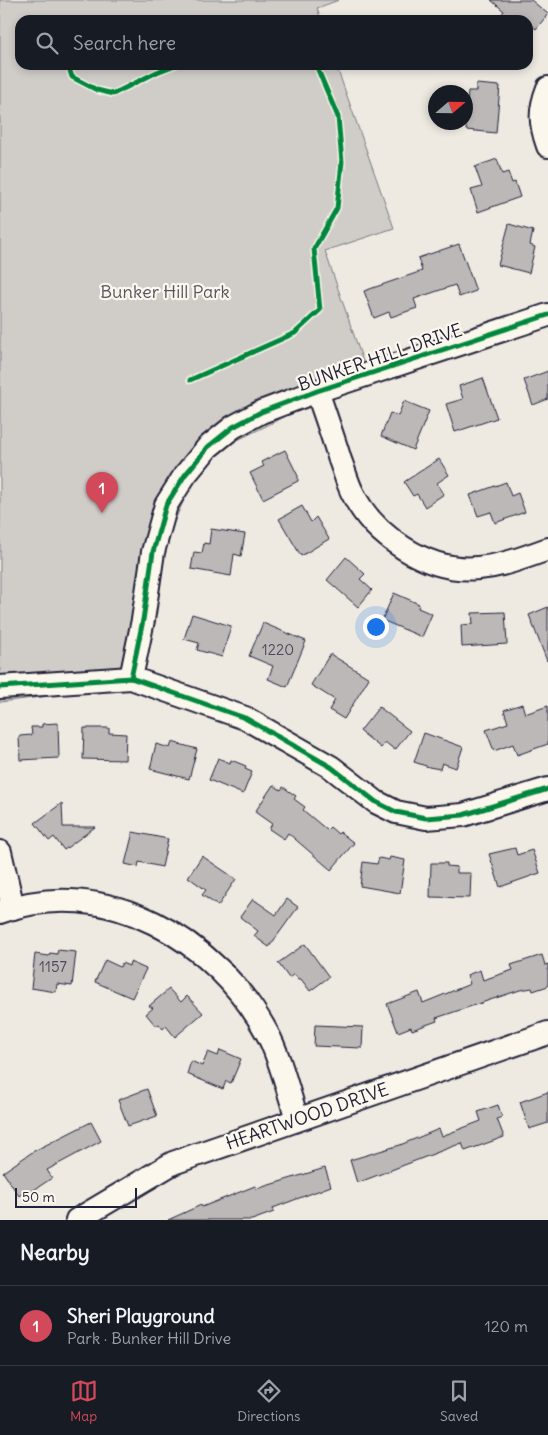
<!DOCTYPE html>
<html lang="en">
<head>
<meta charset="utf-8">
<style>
	body { margin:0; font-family:Delius,sans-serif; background:#242831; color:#f1f3f6 }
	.compass { position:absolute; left:428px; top:85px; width:45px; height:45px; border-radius:50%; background:#171b24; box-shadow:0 2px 8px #0003; rotate:70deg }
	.scale { position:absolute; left:15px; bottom:12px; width:122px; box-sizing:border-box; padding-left:5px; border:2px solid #22223b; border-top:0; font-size:14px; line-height:18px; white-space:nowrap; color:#22223b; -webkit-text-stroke:4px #fbf7ec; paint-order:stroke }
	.you { position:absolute; left:375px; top:626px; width:18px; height:18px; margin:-12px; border:4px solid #fff; border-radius:50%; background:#1a73e8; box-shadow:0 0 0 8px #1a73e833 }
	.badge { display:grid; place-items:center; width:32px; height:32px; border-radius:50%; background:#d1495b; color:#fff; font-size:16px; font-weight:700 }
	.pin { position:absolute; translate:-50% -41px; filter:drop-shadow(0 1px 2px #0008) }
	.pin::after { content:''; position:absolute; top:26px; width:18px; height:15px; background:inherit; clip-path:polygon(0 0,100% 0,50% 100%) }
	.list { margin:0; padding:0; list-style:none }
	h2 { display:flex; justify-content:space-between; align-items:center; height:65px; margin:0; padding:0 20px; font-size:21px }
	h2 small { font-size:16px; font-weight:400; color:#9ea1a6 }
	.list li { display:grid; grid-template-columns:32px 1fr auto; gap:15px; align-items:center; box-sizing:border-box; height:80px; padding:0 20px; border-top:1px solid #363941 }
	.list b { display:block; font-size:19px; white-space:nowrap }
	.list p { margin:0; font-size:16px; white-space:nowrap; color:#9ea1a6 }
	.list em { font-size:16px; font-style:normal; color:#9ea1a6 }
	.icon { flex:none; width:28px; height:28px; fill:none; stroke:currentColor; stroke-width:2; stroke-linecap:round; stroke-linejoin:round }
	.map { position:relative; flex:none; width:548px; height:1220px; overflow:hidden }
	.search { position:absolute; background:#171b24; box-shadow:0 2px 8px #0003; left:15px; right:15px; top:15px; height:55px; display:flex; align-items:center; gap:12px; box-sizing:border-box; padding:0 18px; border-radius:15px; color:#9ea1a6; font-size:19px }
	.sheet { height:145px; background:#171b24 }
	nav { display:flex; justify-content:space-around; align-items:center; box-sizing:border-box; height:70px; border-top:1px solid #363941; background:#171b24; font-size:14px; color:#9ea1a6 }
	nav a { display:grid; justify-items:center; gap:2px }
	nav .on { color:#d1495b }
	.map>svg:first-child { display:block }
	.green { fill:#d0cdc9; stroke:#797882 }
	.building { fill:#bcb8b8; stroke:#22223b }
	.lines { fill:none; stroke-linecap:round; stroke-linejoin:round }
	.minor-casing { stroke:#22223b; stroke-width:26 }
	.minor { stroke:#fbf7ec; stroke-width:22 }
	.cycleway-casing { stroke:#fbf7ec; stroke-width:8 }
	.cycleway { stroke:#00873e; stroke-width:5 }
	.labels { text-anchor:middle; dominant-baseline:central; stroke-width:4.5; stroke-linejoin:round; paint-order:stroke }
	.number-label { font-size:15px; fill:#48485a }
	.park-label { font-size:18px; fill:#565566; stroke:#fbf7ec }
	.street-label { font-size:18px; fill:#22223b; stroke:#fbf7ec }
</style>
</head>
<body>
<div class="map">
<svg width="548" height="1220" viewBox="0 0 548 1220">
	<rect width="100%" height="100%" fill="#eeeae2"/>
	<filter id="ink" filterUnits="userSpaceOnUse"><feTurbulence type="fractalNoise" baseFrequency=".02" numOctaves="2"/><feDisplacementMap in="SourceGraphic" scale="10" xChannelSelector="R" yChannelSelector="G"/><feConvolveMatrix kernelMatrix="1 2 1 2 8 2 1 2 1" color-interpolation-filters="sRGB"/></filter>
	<g filter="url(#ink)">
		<polygon class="green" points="0,0 339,0 317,8 321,20 20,20 20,65 336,65 394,228 325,251 368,376 203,457 138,603 140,685 0,702"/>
		<g class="building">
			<polygon points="491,0 531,0 548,14 536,29 528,23 528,20 497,20 504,11"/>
			<polygon points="476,84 500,86 496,133 466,130 466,106 467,106 468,91 476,91"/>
			<polygon points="497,159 502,174 508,172 512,183 515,182 520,197 478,212 471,190 482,187 475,167"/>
			<polygon points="509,224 533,231 530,245 535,247 529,273 498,265"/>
			<polygon points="459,244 476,291 459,297 455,285 414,299 417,308 391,317 389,312 374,318 364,291 422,271 418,258"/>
			<polygon points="548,371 548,399 533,405 524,380"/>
			<polygon points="483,378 497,418 455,432 446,404 463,399 459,386"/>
			<polygon points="404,401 429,411 413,450 381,436 390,413 398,416"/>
			<polygon points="285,450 298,476 298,481 263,499 250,473 264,466 261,462"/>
			<polygon points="439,459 449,475 437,483 444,494 425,507 417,494 413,496 404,482"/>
			<polygon points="506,482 511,496 518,493 525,512 495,523 491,512 478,516 470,495"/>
			<polygon points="302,506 311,522 316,517 329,539 301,556 279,519"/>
			<polygon points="211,529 245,534 241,556 234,554 231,576 191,569 194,552 202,553 204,543 209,544"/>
			<polygon points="346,557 365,574 360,579 372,590 358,607 327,580"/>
			<polygon points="394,593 419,604 418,608 432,614 422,637 382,620"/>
			<polygon points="548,607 548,661 547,661 529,615"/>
			<polygon points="505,612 507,644 462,647 461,625 473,624 472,613"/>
			<polygon points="192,614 231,626 222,657 197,650 199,643 184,639"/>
			<polygon points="263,623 306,641 287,687 268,679 273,666 249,656"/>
			<polygon points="330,654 369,678 344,719 329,710 335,700 311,685"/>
			<polygon points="522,704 525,714 548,706 548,744 517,755 513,744 494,751 486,730 508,723 504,710"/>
			<polygon points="379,707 410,731 395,750 385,742 381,748 360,731"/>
			<polygon points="58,723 59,758 20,760 19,736 32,735 31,727 42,727 42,724"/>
			<polygon points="84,728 109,728 109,733 126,734 125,760 83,759"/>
			<polygon points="424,733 463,747 456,768 442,763 440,769 429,767 414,762"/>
			<polygon points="172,742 197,749 189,779 150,769 156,744 170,748"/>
			<polygon points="218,758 230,763 231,760 246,766 245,769 252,772 243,794 209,780"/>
			<polygon points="273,785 281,790 283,787 296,796 294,799 305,807 303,810 327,830 330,827 338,834 340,832 354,843 331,870 288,833 284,839 269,829 272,824 255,812"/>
			<polygon points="62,803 63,827 95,827 64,850 54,837 49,841 35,823"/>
			<polygon points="133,832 168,839 162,867 139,862 138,867 125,864"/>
			<polygon points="515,848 517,855 532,850 540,873 500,887 489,854"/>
			<polygon points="202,856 236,879 218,906 202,895 206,890 188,877"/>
			<polygon points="390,857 405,860 400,893 360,886 363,862 377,864 379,858 389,860"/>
			<polygon points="431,863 447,863 447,866 457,867 457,873 471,873 470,898 430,897"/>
			<polygon points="253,899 276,915 287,899 298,907 269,947 254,936 258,931 240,917"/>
			<polygon points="305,944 329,977 310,991 301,979 298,979 294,974 289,978 278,963"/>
			<polygon points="58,950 76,952 72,986 57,984 56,992 31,988 35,954 49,956 50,953 57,954"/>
			<polygon points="542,955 545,965 548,964 548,986 533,991 532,988 520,990 436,1018 437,1021 412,1030 411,1027 398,1032 387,1004 419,992 423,1003 470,984 467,975 480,970 483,980 513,970 511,965"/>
			<polygon points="105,960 120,967 122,963 129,966 130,962 146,969 132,998 95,982"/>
			<polygon points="169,989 181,1002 187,996 203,1013 175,1037 166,1026 163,1029 159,1024 156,1026 146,1014 153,1008 149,1006"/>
			<polygon points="315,1025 363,1027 362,1048 314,1046"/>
			<polygon points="220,1050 241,1059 231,1083 226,1081 223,1089 187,1074 191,1061 202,1066 208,1052 218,1056"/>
			<polygon points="147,1089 157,1116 128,1126 118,1100"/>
			<polygon points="548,1092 548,1123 529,1129 520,1102"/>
			<polygon points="498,1105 502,1117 497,1119 504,1137 465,1151 462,1143 357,1183 350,1160 400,1145 439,1129 442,1136 481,1121 478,1112"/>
			<polygon points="91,1122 101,1141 47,1170 52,1178 31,1192 28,1189 19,1196 3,1172 34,1151"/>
			<polygon points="325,1168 331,1186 273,1208 274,1212 252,1220 168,1220 201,1205 202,1207 255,1186 256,1189"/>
		</g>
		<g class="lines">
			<defs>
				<g id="minor">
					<path d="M 548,88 C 539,111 540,123 548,146"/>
					<path d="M 317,391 C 325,414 333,437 340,460 C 344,470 347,482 352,492 C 373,536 428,573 478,568 C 502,566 526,557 548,549"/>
					<polyline points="131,678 143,620 153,552 166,505 185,475 208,447 233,427 261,412 317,391 548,315"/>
					<polyline points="0,687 131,678 245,718 331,767 376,802 396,812 426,818 463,815 548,789"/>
					<polyline points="0,852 13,908"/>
					<path d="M 0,912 C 105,873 217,940 267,1033 C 279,1054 289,1094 297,1119"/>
					<polyline points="77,1220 173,1163 548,1033"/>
				</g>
			</defs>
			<use href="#minor" class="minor-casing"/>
			<use href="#minor" class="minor"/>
			<defs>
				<g id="cycleway">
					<polyline points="68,65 72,77 97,90 113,94 157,72 175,65"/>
					<polyline points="190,380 295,333 320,310 314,249 337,208 342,162 338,117 316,65"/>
					<polyline points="131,678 143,620 153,552 166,505 185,475 208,447 233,427 261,412 317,391 548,315"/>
					<polyline points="0,687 131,678 245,718 331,767 376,802 396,812 426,818 463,815 548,789"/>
				</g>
			</defs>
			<use href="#cycleway" class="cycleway-casing"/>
			<use href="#cycleway" class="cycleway"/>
		</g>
	</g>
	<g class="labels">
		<g class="number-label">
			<text x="278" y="649">1220</text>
			<text x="53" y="966">1157</text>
		</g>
		<g class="park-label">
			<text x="165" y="291">Bunker Hill Park</text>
		</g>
		<g class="street-label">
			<text transform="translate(380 357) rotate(-19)">BUNKER HILL DRIVE</text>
			<text transform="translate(307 1116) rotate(-19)">HEARTWOOD DRIVE</text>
		</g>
	</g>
</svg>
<svg class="compass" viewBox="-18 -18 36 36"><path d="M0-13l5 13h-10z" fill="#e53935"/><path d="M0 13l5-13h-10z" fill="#9ea1a6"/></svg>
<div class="scale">50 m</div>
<div class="you"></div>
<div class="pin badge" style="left:102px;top:513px">1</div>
<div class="search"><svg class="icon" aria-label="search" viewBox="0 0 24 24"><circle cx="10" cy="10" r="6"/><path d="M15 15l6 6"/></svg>Search here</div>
</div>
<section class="sheet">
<h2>Nearby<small></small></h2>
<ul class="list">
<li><span class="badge">1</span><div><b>Sheri Playground</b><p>Park · Bunker Hill Drive</p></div><em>120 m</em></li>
</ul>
</section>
<nav>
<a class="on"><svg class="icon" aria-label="map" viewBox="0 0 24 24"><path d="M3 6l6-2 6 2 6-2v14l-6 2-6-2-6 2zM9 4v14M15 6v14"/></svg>Map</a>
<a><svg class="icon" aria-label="directions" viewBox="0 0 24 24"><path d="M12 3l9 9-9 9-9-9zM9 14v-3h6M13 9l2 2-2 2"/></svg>Directions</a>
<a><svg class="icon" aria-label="saved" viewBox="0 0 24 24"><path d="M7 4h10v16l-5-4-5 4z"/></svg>Saved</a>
</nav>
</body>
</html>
